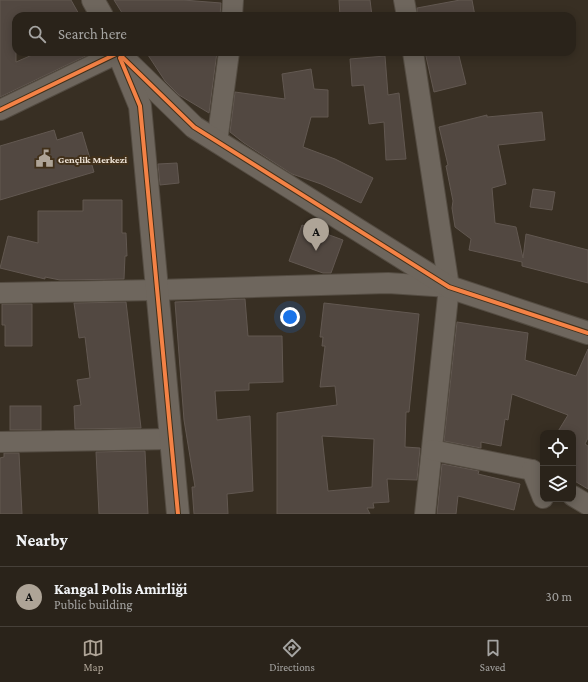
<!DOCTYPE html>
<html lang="en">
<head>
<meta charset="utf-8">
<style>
	body { margin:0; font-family:"Crimson Pro",serif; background:#322b23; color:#f1f3f6 }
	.controls { position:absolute; right:12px; bottom:12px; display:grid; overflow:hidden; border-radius:8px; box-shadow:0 2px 10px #0003 }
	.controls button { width:36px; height:36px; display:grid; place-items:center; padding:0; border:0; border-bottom:1px solid #464039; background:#2a231a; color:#f1f3f6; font:20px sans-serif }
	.you { position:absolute; left:290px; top:317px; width:14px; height:14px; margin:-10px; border:3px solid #fff; border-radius:50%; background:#1a73e8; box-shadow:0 0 0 6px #1a73e833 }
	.badge { display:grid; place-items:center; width:26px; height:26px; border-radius:50%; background:#aea497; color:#111; font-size:13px; font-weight:700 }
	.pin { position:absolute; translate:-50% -33px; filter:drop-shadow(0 1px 2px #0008) }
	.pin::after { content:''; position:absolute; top:21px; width:14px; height:12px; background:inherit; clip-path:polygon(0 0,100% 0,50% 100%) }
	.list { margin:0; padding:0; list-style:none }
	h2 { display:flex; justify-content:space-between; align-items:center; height:52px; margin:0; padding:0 16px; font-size:17px }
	h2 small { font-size:13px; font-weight:400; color:#a5a4a2 }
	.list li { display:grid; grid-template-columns:26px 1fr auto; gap:12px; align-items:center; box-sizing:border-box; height:60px; padding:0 16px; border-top:1px solid #464039 }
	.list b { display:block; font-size:15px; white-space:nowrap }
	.list p { margin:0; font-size:13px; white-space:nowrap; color:#a5a4a2 }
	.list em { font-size:13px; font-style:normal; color:#a5a4a2 }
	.icon { flex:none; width:22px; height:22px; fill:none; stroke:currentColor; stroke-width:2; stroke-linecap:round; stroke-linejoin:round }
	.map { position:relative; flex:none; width:588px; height:514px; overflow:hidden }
	.search { position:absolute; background:#2a231a; box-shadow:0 2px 10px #0003; left:12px; right:12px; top:12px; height:44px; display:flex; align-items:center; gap:10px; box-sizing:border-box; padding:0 14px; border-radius:12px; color:#a5a4a2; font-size:15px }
	.sheet { height:112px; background:#2a231a }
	nav { display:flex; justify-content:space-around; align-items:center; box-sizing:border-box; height:56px; border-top:1px solid #464039; background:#2a231a; font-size:11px; color:#a5a4a2 }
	nav a { display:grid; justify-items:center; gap:2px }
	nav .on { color:#aea497 }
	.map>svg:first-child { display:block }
	.building { fill:#524841; stroke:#625851; fill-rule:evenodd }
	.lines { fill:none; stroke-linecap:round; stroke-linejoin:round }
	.street-casing { stroke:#544c42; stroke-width:22 }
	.secondary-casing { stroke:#544c42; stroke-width:24 }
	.street { stroke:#6e665d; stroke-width:20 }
	.secondary { stroke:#6e665d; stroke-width:22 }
	.cycleway-casing { stroke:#41301a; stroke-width:6 }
	.cycleway { stroke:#f48246; stroke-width:4 }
	.labels { text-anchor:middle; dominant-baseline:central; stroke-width:4; stroke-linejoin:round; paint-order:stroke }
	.poi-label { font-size:10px; font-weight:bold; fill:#eee3d6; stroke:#41301a; text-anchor:start }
</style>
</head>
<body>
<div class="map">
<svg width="588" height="514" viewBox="0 0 588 514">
	<rect width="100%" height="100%" fill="#382f23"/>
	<g class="building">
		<polygon points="0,0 71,0 80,16 16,16 16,62 39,52 94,52 0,97"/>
		<polygon points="114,0 183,0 221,3 220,16 124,16"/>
		<polygon points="339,0 370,0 372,16 340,16"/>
		<polygon points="460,0 472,0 475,16 418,16 417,8"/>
		<polygon points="146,52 217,52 209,113 179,95 165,81"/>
		<polygon points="425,52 458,52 466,84 434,92"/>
		<polygon points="385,56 388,95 399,93 406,159 386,160 384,122 369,124 364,85 352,86 350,59"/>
		<polygon points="311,69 314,89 328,90 328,117 311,117 303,147 335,159 373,178 361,203 321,184 292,174 244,143 230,132 235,92 285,99 282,74"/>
		<polygon points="542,112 545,140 498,145 506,184 492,188 495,223 516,227 523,258 526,234 588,250 588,283 522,266 522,262 469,250 471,239 455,227 452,208 453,201 446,166 448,165 439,127 487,115 487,117"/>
		<polygon points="54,130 57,140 82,132 94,172 0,200 0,146"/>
		<polygon points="177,163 179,183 160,185 158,164"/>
		<polygon points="533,189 555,192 552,210 530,207"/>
		<polygon points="83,200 122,200 122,233 126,233 127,256 125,256 124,279 60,280 45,277 45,279 0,268 8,236 38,243 38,211 83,211"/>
		<polygon points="302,225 343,240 331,273 323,273 289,261"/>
		<polygon points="245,299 248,336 282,336 283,382 249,383 249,390 215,391 217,420 250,416 253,491 227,494 228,514 194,514 192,487 195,487 184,420 175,302"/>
		<polygon points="126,302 141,428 75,429 74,406 81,405 77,380 90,378 85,337 79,338 74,303"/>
		<path d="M 324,303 L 419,314 L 409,412 L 406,412 L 405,447 L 420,448 L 417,480 L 387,479 L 389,502 L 373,503 L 374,508 L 367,508 L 370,514 L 277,514 L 277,413 L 337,405 L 335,386 L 320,387 L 325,346 L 322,346 L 323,337 L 320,337 ZM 322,436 L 374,439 L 372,487 L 328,491 Z"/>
		<polygon points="2,304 32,304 32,346 5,346 5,325 2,325"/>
		<polygon points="457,322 528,333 525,360 576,376 588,349 588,438 585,444 588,446 588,489 573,480 573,433 557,433 568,415 512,394 508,420 505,419 501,446 481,442 481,448 444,441"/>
		<rect x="10" y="406" width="31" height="24"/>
		<polygon points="145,451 148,514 99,514 96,452"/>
		<polygon points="4,453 19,453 22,514 0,514 0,458 4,457"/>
		<polygon points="442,464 479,471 478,474 520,484 514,510 458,496 456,514 437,514"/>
	</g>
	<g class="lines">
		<defs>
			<g id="street">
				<polyline points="404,0 407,16"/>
				<polyline points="232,16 233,0"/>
				<polyline points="413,52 449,287 425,514"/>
				<polyline points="0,110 118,53"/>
				<polyline points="217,142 229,52"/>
				<polyline points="0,293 157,290 388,283 449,287"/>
				<polyline points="0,442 172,439"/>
				<polyline points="432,450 532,470 543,477"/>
				<polyline points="532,470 543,498"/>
				<polyline points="573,496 588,505"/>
			</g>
			<g id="secondary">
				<polyline points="93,0 102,16"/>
				<polyline points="118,53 194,127 449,287 588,333"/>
				<polyline points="122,62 140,106 178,514"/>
			</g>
		</defs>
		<use href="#street" class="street-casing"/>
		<use href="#secondary" class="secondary-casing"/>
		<use href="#street" class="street"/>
		<use href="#secondary" class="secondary"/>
		<defs>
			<g id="cycleway">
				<polyline points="120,58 140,106 178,514"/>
				<polyline points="0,110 118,53 194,127 449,287 588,333"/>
			</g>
		</defs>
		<use href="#cycleway" class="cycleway-casing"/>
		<use href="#cycleway" class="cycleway"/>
	</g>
	<defs>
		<symbol id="civic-bare" viewBox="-9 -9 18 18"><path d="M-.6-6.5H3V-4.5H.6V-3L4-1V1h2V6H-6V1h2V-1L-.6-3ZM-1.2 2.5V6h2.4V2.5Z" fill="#aea497" stroke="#41301a" stroke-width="2.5" paint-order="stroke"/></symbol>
	</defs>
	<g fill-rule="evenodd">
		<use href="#civic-bare" x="32" y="146" width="25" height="25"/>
	</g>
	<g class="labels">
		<g class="poi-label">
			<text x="58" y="159">Gençlik Merkezi</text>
		</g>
	</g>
</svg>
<div class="controls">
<button><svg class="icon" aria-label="locate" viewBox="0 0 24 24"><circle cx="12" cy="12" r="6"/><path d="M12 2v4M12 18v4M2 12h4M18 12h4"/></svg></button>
<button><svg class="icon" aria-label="layers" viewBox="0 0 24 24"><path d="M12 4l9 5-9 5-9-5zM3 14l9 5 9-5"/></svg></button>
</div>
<div class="you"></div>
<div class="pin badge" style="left:316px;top:251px">A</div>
<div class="search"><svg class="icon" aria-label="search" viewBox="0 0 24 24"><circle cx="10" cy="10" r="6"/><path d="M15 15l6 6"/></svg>Search here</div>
</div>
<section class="sheet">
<h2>Nearby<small></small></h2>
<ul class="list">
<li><span class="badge">A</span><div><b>Kangal Polis Amirliği</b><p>Public building</p></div><em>30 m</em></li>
</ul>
</section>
<nav>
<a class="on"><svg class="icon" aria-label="map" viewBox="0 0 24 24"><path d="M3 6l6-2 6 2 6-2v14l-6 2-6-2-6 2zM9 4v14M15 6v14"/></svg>Map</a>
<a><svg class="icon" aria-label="directions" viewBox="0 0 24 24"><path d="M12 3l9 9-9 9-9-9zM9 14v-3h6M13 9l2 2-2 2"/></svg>Directions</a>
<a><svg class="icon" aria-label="saved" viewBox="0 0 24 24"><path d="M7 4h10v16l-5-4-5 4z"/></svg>Saved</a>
</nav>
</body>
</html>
